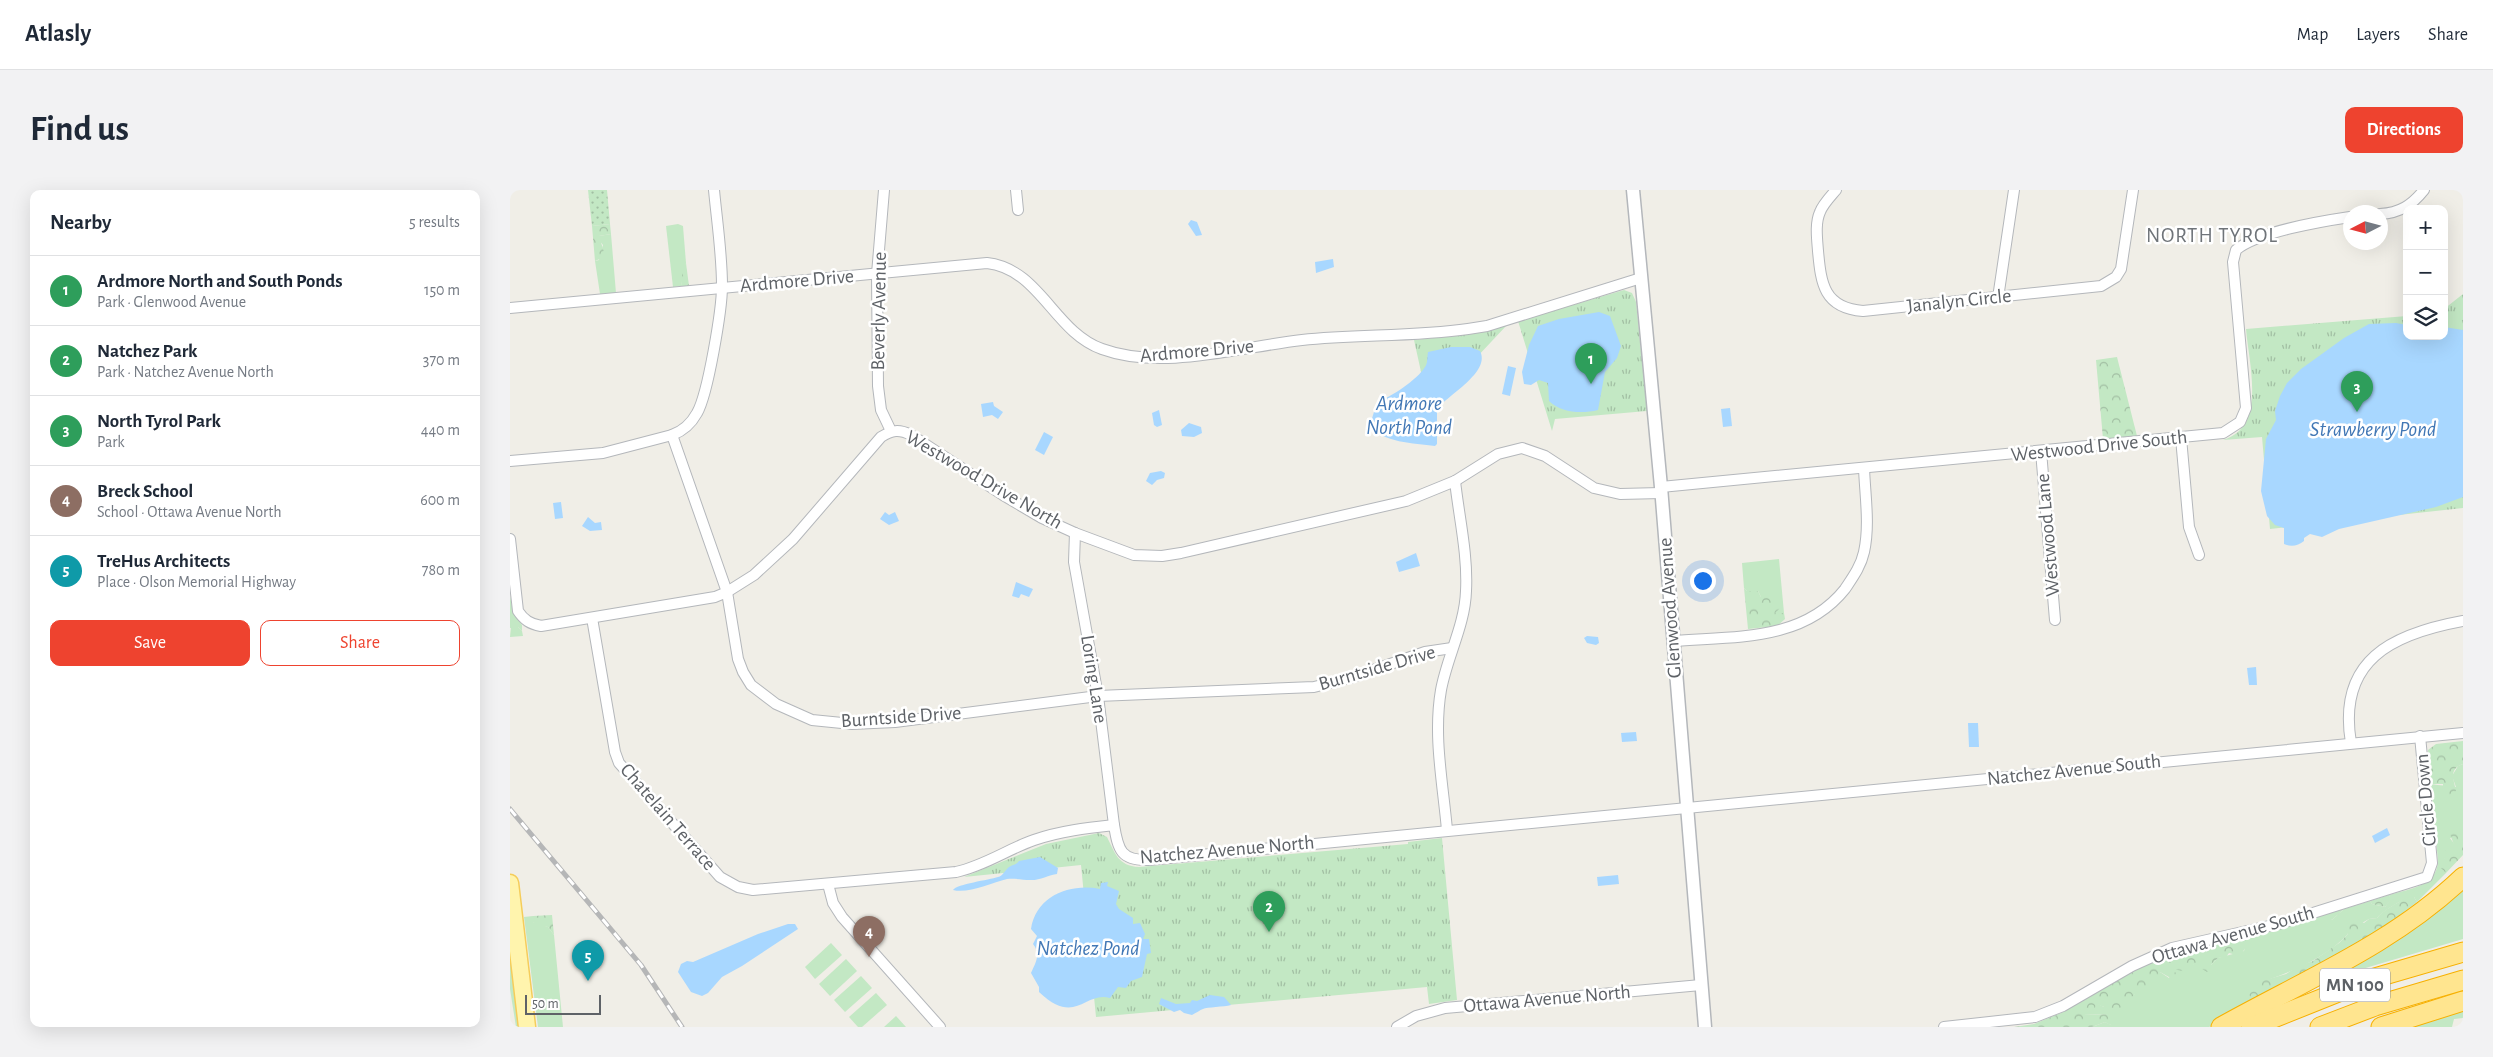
<!DOCTYPE html>
<html lang="en">
<head>
<meta charset="utf-8">
<style>
	body { margin:0; font-family:"Alegreya Sans",sans-serif; background:#f2f2f3; color:#1f2937 }
	.controls { position:absolute; right:15px; top:15px; display:grid; overflow:hidden; border-radius:10px; box-shadow:0 5px 20px #0002 }
	.controls button { width:45px; height:45px; display:grid; place-items:center; padding:0; border:0; border-bottom:1px solid #e0e1e3; background:#fff; color:#1f2937; font:25px sans-serif }
	.compass { position:absolute; left:1833px; top:15px; width:45px; height:45px; border-radius:50%; background:#fff; box-shadow:0 5px 20px #0002; rotate:264deg }
	.scale { position:absolute; left:15px; bottom:12px; width:76px; box-sizing:border-box; padding-left:5px; border:2px solid #5e6267; border-top:0; font-size:14px; line-height:18px; white-space:nowrap; color:#5e6267; -webkit-text-stroke:4px #fff; paint-order:stroke }
	.you { position:absolute; left:1192px; top:390px; width:18px; height:18px; margin:-12px; border:4px solid #fff; border-radius:50%; background:#1a73e8; box-shadow:0 0 0 8px #1a73e833 }
	.badge { display:grid; place-items:center; width:32px; height:32px; border-radius:50%; background:#ee432f; color:#fff; font-size:16px; font-weight:700 }
	.pin { position:absolute; translate:-50% -41px; filter:drop-shadow(0 1px 2px #0008) }
	.pin::after { content:''; position:absolute; top:26px; width:18px; height:15px; background:inherit; clip-path:polygon(0 0,100% 0,50% 100%) }
	.list { margin:0; padding:0; list-style:none }
	h2 { display:flex; justify-content:space-between; align-items:center; height:65px; margin:0; padding:0 20px; font-size:21px }
	h2 small { font-size:16px; font-weight:400; color:#747a83 }
	.list li { display:grid; grid-template-columns:32px 1fr auto; gap:15px; align-items:center; box-sizing:border-box; height:70px; padding:0 20px; border-top:1px solid #e0e1e3 }
	.list b { display:block; font-size:19px; white-space:nowrap }
	.list p { margin:0; font-size:16px; white-space:nowrap; color:#747a83 }
	.list em { font-size:16px; font-style:normal; color:#747a83 }
	.actions { display:flex; gap:10px; padding:15px 20px }
	.actions a { flex:1; padding:11px 0; border:1px solid #ee432f; border-radius:10px; text-align:center; font-size:18px; color:#ee432f }
	.actions .main { background:#ee432f; color:#fff }
	.icon { flex:none; width:28px; height:28px; fill:none; stroke:currentColor; stroke-width:2; stroke-linecap:round; stroke-linejoin:round }
	.map { position:relative; flex:none; width:1953px; height:837px; overflow:hidden; border-radius:10px }
	header { display:flex; align-items:center; gap:30px; box-sizing:border-box; height:70px; padding:0 25px; background:#fff; border-bottom:1px solid #e0e1e3 }
	header strong { font-size:24px }
	nav { display:flex; gap:28px; margin-inline-start:auto; font-size:18px }
	.intro { display:flex; align-items:center; justify-content:space-between; box-sizing:border-box; height:120px; padding:0 30px }
	h1 { margin:0; font-size:35px }
	.button { padding:12px 22px; border-radius:10px; background:#ee432f; color:#fff; font-size:18px; font-weight:700 }
	main { display:flex; gap:30px; padding:0 30px }
	aside { flex:1; background:#fff; border-radius:10px; box-shadow:0 5px 20px #0002 }
	.map>svg:first-child { display:block }
	.grass { fill:#c3e8c4 }
	.forest { fill:url(#forest-crowns) }
	.park { fill:url(#park-tufts) }
	.garden { fill:url(#garden-dots) }
	.water { fill:#a8d7ff }
	.lines { fill:none; stroke-linecap:round; stroke-linejoin:round }
	.minor-casing { stroke:#b4b7bb; stroke-width:12 }
	.tertiary-casing { stroke:#b4b7bb; stroke-width:15 }
	.primary-casing { stroke:#f5cd5b; stroke-width:19 }
	.motorway-casing { stroke:#f7b000; stroke-width:21 }
	.minor { stroke:#fff; stroke-width:10 }
	.tertiary { stroke:#fff; stroke-width:12 }
	.primary { stroke:#fff4ad; stroke-width:16 }
	.motorway { stroke:#ffe58f; stroke-width:19 }
	.rail-casing { stroke:#b5b6b7; stroke-width:5 }
	.rail { stroke:#fff; stroke-width:3; stroke-dasharray:9; stroke-linecap:butt }
	.labels { text-anchor:middle; dominant-baseline:central; stroke-width:5; stroke-linejoin:round; paint-order:stroke }
	.shield { fill:#fff; stroke:#8e9195; stroke-width:1 }
	.shield-label { font-size:19px; font-weight:bold; fill:#5e6267 }
	.street-label { font-size:20px; fill:#5e6267; stroke:#fff }
	.neighbourhood-label { font-size:21px; letter-spacing:1px; fill:#6f7479; stroke:#fff }
	.water-label { font-size:21px; font-style:italic; fill:#4177b5; stroke:#fff }
</style>
</head>
<body>
<header>
<strong>Atlasly</strong>
<nav><a>Map</a><a>Layers</a><a>Share</a></nav>
</header>
<div class="intro"><h1>Find us</h1><a class="button">Directions</a></div>
<main>
<aside>
<h2>Nearby<small>5 results</small></h2>
<ul class="list">
<li><span class="badge" style="background:#2e9e5b">1</span><div><b>Ardmore North and South Ponds</b><p>Park · Glenwood Avenue</p></div><em>150 m</em></li>
<li><span class="badge" style="background:#2e9e5b">2</span><div><b>Natchez Park</b><p>Park · Natchez Avenue North</p></div><em>370 m</em></li>
<li><span class="badge" style="background:#2e9e5b">3</span><div><b>North Tyrol Park</b><p>Park</p></div><em>440 m</em></li>
<li><span class="badge" style="background:#8d6e63">4</span><div><b>Breck School</b><p>School · Ottawa Avenue North</p></div><em>600 m</em></li>
<li><span class="badge" style="background:#0f9aa8">5</span><div><b>TreHus Architects</b><p>Place · Olson Memorial Highway</p></div><em>780 m</em></li>
</ul>
<div class="actions"><a class="main">Save</a><a>Share</a></div>
</aside>
<div class="map">
<svg width="1953" height="837" viewBox="0 0 1953 837">
	<defs>
		<pattern id="forest-crowns" width="20" height="18" patternUnits="userSpaceOnUse" patternTransform="scale(1.25)"><rect width="20" height="18" fill="#c3e8c4"/><path d="M2 6a3 3 0 1 1 6 0M12 15a3 3 0 1 1 6 0" fill="none" stroke="#a2bfa3"/></pattern>
		<pattern id="park-tufts" width="24" height="20" patternUnits="userSpaceOnUse" patternTransform="scale(1.25)"><rect width="24" height="20" fill="#c3e8c4"/><path d="M3 7l-1-3M5 7V3M7 7l1-3M15 17l-1-3M17 17v-4M19 17l1-3" fill="none" stroke="#a2bfa3"/></pattern>
		<pattern id="garden-dots" width="8" height="8" patternUnits="userSpaceOnUse" patternTransform="scale(1.25)"><rect width="8" height="8" fill="#c3e8c4"/><path d="M2 2h.1M6 6h.1" fill="none" stroke="#a2bfa3" stroke-width="1.8" stroke-linecap="round"/></pattern>
	</defs>
	<rect width="100%" height="100%" fill="#f0eee7"/>
	<g class="grass">
		<polygon points="168,34 173,36 176,73 171,96 163,97 156,36"/>
		<polygon points="101,44 106,103 90,104 85,71 89,70 93,55 88,49 89,46"/>
		<polygon points="1269,369 1274,423 1264,423 1259,407 1251,407 1248,401 1237,401 1234,398 1232,373"/>
		<polygon points="0,406 3,422 12,435 12,441 8,437 0,438"/>
		<path d="M 1953,574 L 1953,645 L 1940,648 L 1945,655 L 1935,668 L 1933,678 L 1936,683 L 1907,712 L 1904,707 C 1895,707 1873,721 1867,728 L 1859,729 L 1836,742 L 1838,744 C 1814,770 1776,784 1743,795 L 1747,813 L 1699,837 L 1582,837 L 1595,832 L 1601,835 L 1599,824 L 1573,825 L 1586,813 L 1594,817 L 1625,804 L 1650,782 L 1659,788 L 1663,779 L 1684,774 L 1701,775 L 1708,768 L 1734,761 L 1738,746 L 1766,740 L 1815,724 L 1822,730 L 1834,719 L 1860,711 L 1862,714 L 1875,717 L 1880,710 L 1879,705 C 1899,699 1927,696 1928,671 L 1921,594 C 1930,596 1937,595 1946,597 L 1942,586 L 1948,576 Z"/>
		<polygon points="1953,692 1953,749 1822,788"/>
		<polygon points="23,726 23,732 38,737 44,745 53,837 28,837 14,727"/>
		<polygon points="321,753 332,765 305,789 295,777"/>
		<polygon points="0,754 10,837 6,837 0,799"/>
		<polygon points="336,769 347,781 320,806 309,794"/>
		<polygon points="351,786 362,798 335,822 324,810"/>
		<polygon points="366,803 377,815 352,837 348,837 339,827"/>
		<polygon points="1953,819 1953,828 1944,829 1942,837 1897,837"/>
		<polygon points="386,826 396,837 374,837"/>
	</g>
	<g class="forest">
		<polygon points="100,34 101,44 89,46 94,62 92,68 85,71 82,36"/>
		<polygon points="176,73 179,96 171,96 173,79"/>
		<polygon points="1607,167 1627,246 1593,249 1586,170"/>
		<circle cx="1242" cy="390" r="6"/>
		<polygon points="1234,398 1237,401 1248,401 1251,407 1259,407 1270,414 1270,418 1265,423 1274,423 1275,429 1267,436 1238,439"/>
		<polygon points="1,437 8,437 12,441 13,446 0,447"/>
		<path d="M 1953,551 L 1953,574 C 1938,579 1944,590 1946,601 L 1938,606 L 1933,600 L 1933,594 L 1921,594 L 1918,560 L 1926,554 Z"/>
		<polygon points="1946,642 1953,645 1953,665 1936,683 1931,678 1930,672 1935,668 1935,661 1944,655 1940,644"/>
		<polygon points="1879,705 1881,710 1875,717 1862,714 1860,711"/>
		<path d="M 1897,707 L 1904,707 L 1907,712 L 1865,744 L 1745,809 L 1741,808 L 1735,797 L 1738,795 L 1776,784 L 1788,776 L 1803,771 L 1829,753 L 1838,744 L 1826,738 L 1829,731 C 1836,727 1846,728 1854,733 L 1859,729 L 1867,728 C 1874,719 1887,714 1897,707 Z"/>
		<polygon points="1834,719 1822,730 1815,727 1815,724"/>
		<polygon points="42,725 44,745 38,737 27,735 23,732 23,726"/>
		<polygon points="1738,746 1740,751 1730,766 1719,763 1716,767 1708,768 1701,775 1702,780 1697,782 1684,774 1677,782 1663,779 1663,782 1671,784 1666,791 1650,782 1647,792 1641,791 1637,796 1641,800 1637,807 1632,808 1625,804 1621,808 1616,808 1615,815 1605,821 1586,814 1585,818 1579,820 1574,825 1599,824 1605,827 1605,833 1600,835 1595,832 1582,837 1504,837 1524,834 1551,823 1629,778 1655,766"/>
	</g>
	<g class="park">
		<polygon points="1114,100 1122,103 1126,112 1137,221 1045,229 1042,241 1008,131"/>
		<path d="M 1953,104 L 1953,318 L 1760,339 L 1752,247 L 1713,250 C 1757,237 1739,175 1736,139 L 1897,126 L 1897,146 L 1934,146 L 1934,119 Z"/>
		<polygon points="997,135 919,218 904,150 962,144"/>
		<path d="M 589,643 L 597,647 C 605,663 608,676 629,677 L 898,654 L 898,652 L 932,648 L 947,810 L 919,814 L 917,797 L 586,827 L 571,675 L 454,687 L 536,654 Z"/>
	</g>
	<polygon class="garden" points="78,0 97,0 100,34 82,36"/>
	<g class="water">
		<polygon points="681,30 687,32 692,45 686,46 678,34"/>
		<polygon points="823,69 824,77 806,83 805,72"/>
		<path d="M 1089,122 L 1100,126 L 1111,156 L 1107,168 L 1095,182 L 1088,220 C 1072,224 1051,223 1039,211 L 1038,193 L 1029,190 L 1021,195 L 1014,194 L 1012,182 L 1019,155 L 1028,136 L 1049,129 Z"/>
		<path d="M 1886,133 L 1897,135 L 1897,146 L 1934,146 L 1934,137 L 1953,140 L 1953,307 L 1926,317 L 1829,339 L 1812,347 L 1800,344 L 1794,348 L 1794,351 C 1788,356 1781,357 1774,354 L 1774,338 L 1765,335 L 1757,326 L 1751,301 L 1756,249 L 1766,230 L 1765,221 L 1770,206 L 1777,193 L 1791,179 L 1834,148 L 1859,134 Z"/>
		<path d="M 941,157 L 960,157 L 970,161 C 981,182 938,205 927,219 L 927,254 L 925,256 C 904,253 872,253 860,235 L 867,212 C 881,207 907,190 915,177 C 918,173 917,167 918,162 Z"/>
		<polygon points="998,176 1006,178 1000,206 992,204"/>
		<polygon points="483,212 484,216 493,222 488,229 482,225 473,227 471,214"/>
		<polygon points="1220,218 1222,236 1213,237 1211,219"/>
		<polygon points="649,220 652,235 647,237 644,235 642,223"/>
		<polygon points="679,233 691,237 692,243 684,247 672,246 671,240"/>
		<polygon points="534,242 543,247 534,265 525,260"/>
		<polygon points="651,281 655,283 654,288 647,290 642,295 636,291 640,283"/>
		<polygon points="51,312 53,328 45,329 43,313"/>
		<polygon points="375,322 379,325 385,322 389,331 379,335 370,329"/>
		<polygon points="78,327 85,333 91,332 92,340 80,341 72,336"/>
		<polygon points="906,363 910,376 889,382 886,372"/>
		<polygon points="506,392 523,399 519,407 511,404 509,408 502,406"/>
		<polygon points="1077,446 1088,447 1089,453 1086,455 1077,453 1074,448"/>
		<polygon points="1746,477 1747,495 1739,495 1737,478"/>
		<polygon points="1458,533 1468,533 1469,557 1459,557"/>
		<polygon points="1126,542 1127,551 1112,552 1111,543"/>
		<polygon points="1877,638 1880,645 1865,653 1862,646"/>
		<path d="M 530,667 L 548,678 L 547,684 C 539,685 528,691 520,690 C 513,690 504,688 497,689 C 481,693 458,704 443,700 C 447,694 479,690 488,687 C 493,686 495,680 499,677 C 504,674 506,675 509,671 Z"/>
		<polygon points="1108,685 1109,694 1088,696 1087,687"/>
		<path d="M 598,692 L 597,696 L 609,701 L 606,714 L 609,719 L 623,728 L 623,734 L 630,733 L 635,744 L 633,749 L 639,749 L 641,763 L 637,764 L 632,787 L 621,791 L 616,798 L 608,797 L 600,808 C 574,801 566,837 529,802 L 529,797 L 521,783 C 526,772 531,764 523,754 L 527,746 L 521,739 C 526,706 560,693 590,699 L 591,693 Z"/>
		<polygon points="278,734 285,734 288,739 232,776 212,787 198,803 192,806 181,802 168,782 171,774 177,771 183,772 248,744"/>
		<path d="M 700,805 L 714,807 L 721,815 C 714,817 697,817 693,819 C 690,820 686,823 682,825 L 674,823 L 670,820 L 664,822 L 649,814 L 651,808 L 666,814 L 680,813 L 682,810 L 687,811 Z"/>
	</g>
	<g class="lines">
		<defs>
			<g id="minor">
				<polyline points="374,0 367,84 368,196 371,220 381,241"/>
				<polyline points="506,0 508,20"/>
				<path d="M 1326,0 C 1321,6 1313,14 1310,22 C 1305,33 1307,48 1308,61 C 1311,94 1314,118 1353,121 L 1591,96 L 1606,87 L 1611,79 L 1623,0"/>
				<path d="M 1870,24 C 1890,23 1902,15 1914,0"/>
				<polyline points="1488,108 1504,0"/>
				<path d="M 0,118 L 477,73 C 530,79 544,142 592,159 C 652,181 730,157 792,150 C 847,144 903,147 958,139 L 977,136 L 1131,88"/>
				<polyline points="162,245 217,402 228,469 233,482 241,495 266,514 302,530 342,534 385,532 588,506 804,497 840,488 915,462 942,458"/>
				<polyline points="1671,248 1679,337 1689,365"/>
				<polyline points="1531,261 1545,430"/>
				<path d="M 0,271 L 93,263 L 162,245 C 173,241 181,234 187,223 C 198,204 212,119 212,96 C 212,64 207,32 204,0"/>
				<path d="M 1151,297 L 1713,243 L 1730,232 L 1736,218 L 1723,72 L 1726,60 C 1747,42 1813,31 1840,27"/>
				<polyline points="565,343 564,372 588,506 604,635"/>
				<path d="M 0,349 L 8,421 C 14,430 20,434 31,436 L 205,407 L 217,402 L 244,385 L 283,349 L 371,247 C 382,240 389,239 401,245 L 493,305 L 532,328 L 565,343 L 624,365 L 652,366 L 671,363 L 896,311 L 945,291 L 988,264 L 1012,258 L 1035,266 L 1084,298 L 1110,304 L 1151,303"/>
				<path d="M 82,428 L 105,562 L 109,573 L 210,687 L 228,697 L 243,700 L 446,682 C 474,676 498,659 524,650 C 550,641 577,638 604,635 C 608,660 611,671 639,670 L 1953,543"/>
				<path d="M 1163,451 C 1224,446 1293,452 1335,399 C 1343,387 1351,376 1354,362 C 1360,335 1355,305 1354,278"/>
				<path d="M 1841,553 C 1827,470 1882,444 1953,431"/>
				<path d="M 937,640 C 933,594 923,546 931,500 C 937,467 955,435 956,401 C 958,365 949,327 945,291"/>
				<polyline points="318,694 323,713 332,727 430,837"/>
				<polyline points="887,837 906,826 935,818 1191,795"/>
				<polyline points="1434,837 1525,827 1553,816 1622,776 1662,758 1768,734 1917,687 1922,673 1910,546"/>
			</g>
			<polyline id="tertiary" points="1123,0 1151,297 1195,837"/>
			<polyline id="primary" points="0,693 17,837"/>
			<g id="motorway">
				<path d="M 1711,837 C 1795,790 1883,754 1953,687"/>
				<polyline points="1741,837 1861,789 1953,762"/>
				<polyline points="1810,837 1865,816 1953,790"/>
				<polyline points="1871,837 1953,811"/>
			</g>
		</defs>
		<use href="#minor" class="minor-casing"/>
		<use href="#tertiary" class="tertiary-casing"/>
		<use href="#primary" class="primary-casing"/>
		<use href="#motorway" class="motorway-casing"/>
		<use href="#minor" class="minor"/>
		<use href="#tertiary" class="tertiary"/>
		<use href="#primary" class="primary"/>
		<use href="#motorway" class="motorway"/>
		<defs>
			<polyline id="rail" points="0,619 131,775 172,837"/>
		</defs>
		<use href="#rail" class="rail-casing"/>
		<use href="#rail" class="rail"/>
	</g>
	<g class="labels">
		<rect class="shield" x="1810" y="778.5" width="70" height="33" rx="4"/>
		<g class="shield-label">
			<text x="1845" y="795">MN 100</text>
		</g>
		<g class="street-label">
			<text transform="translate(287 91) rotate(-5)">Ardmore Drive</text>
			<text transform="translate(1449 111) rotate(-6)">Janalyn Circle</text>
			<text transform="translate(369 121) rotate(-89)">Beverly Avenue</text>
			<text transform="translate(687 161) rotate(-5)">Ardmore Drive</text>
			<text transform="translate(1589 256) rotate(-6)">Westwood Drive South</text>
			<text transform="translate(474 290) rotate(30)">Westwood Drive North</text>
			<text transform="translate(1538 345) rotate(-95)">Westwood Lane</text>
			<text transform="translate(1160 418) rotate(-94)">Glenwood Avenue</text>
			<text transform="translate(867 478) rotate(-16)">Burntside Drive</text>
			<text transform="translate(584 489) rotate(81)">Loring Lane</text>
			<text transform="translate(391 527) rotate(-4)">Burntside Drive</text>
			<text transform="translate(1564 580) rotate(-6)">Natchez Avenue South</text>
			<text transform="translate(1916 610) rotate(-95)">Circle Down</text>
			<text transform="translate(158 627) rotate(49)">Chatelain Terrace</text>
			<text transform="translate(717 660) rotate(-5)">Natchez Avenue North</text>
			<text transform="translate(1723 745) rotate(-16)">Ottawa Avenue South</text>
			<text transform="translate(1037 809) rotate(-5)">Ottawa Avenue North</text>
		</g>
		<g class="neighbourhood-label">
			<text x="1702" y="45">NORTH TYROL</text>
		</g>
		<g class="water-label">
			<text x="899" y="213">Ardmore<tspan x="899" dy="24">North Pond</tspan></text>
			<text x="1863" y="239">Strawberry Pond</text>
			<text x="578" y="758">Natchez Pond</text>
		</g>
	</g>
</svg>
<div class="controls">
<button>+</button>
<button>−</button>
<button><svg class="icon" aria-label="layers" viewBox="0 0 24 24"><path d="M12 4l9 5-9 5-9-5zM3 14l9 5 9-5"/></svg></button>
</div>
<svg class="compass" viewBox="-18 -18 36 36"><path d="M0-13l5 13h-10z" fill="#e53935"/><path d="M0 13l5-13h-10z" fill="#747a83"/></svg>
<div class="scale">50 m</div>
<div class="you"></div>
<div class="pin badge" style="left:1081px;top:194px;background:#2e9e5b">1</div>
<div class="pin badge" style="left:759px;top:742px;background:#2e9e5b">2</div>
<div class="pin badge" style="left:1847px;top:222px;background:#2e9e5b">3</div>
<div class="pin badge" style="left:359px;top:767px;background:#8d6e63">4</div>
<div class="pin badge" style="left:78px;top:791px;background:#0f9aa8">5</div>
</div>
</main>
</body>
</html>
